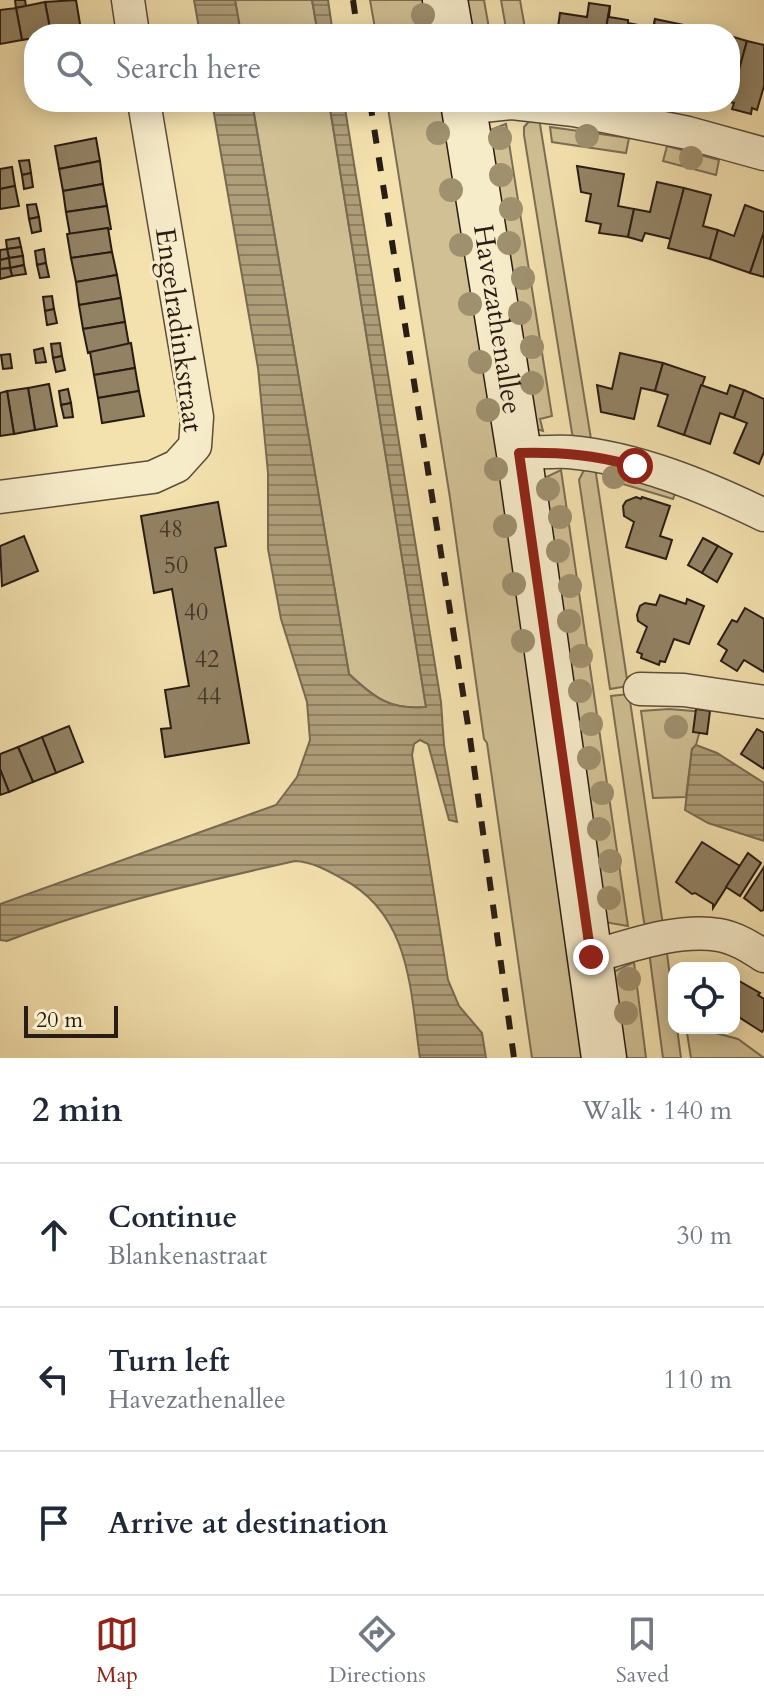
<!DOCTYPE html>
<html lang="en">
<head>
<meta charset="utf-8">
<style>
	body { margin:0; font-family:Cardo,serif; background:#f6f6f7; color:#1f2937 }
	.controls { position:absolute; right:24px; bottom:24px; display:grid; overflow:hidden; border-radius:16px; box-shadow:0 4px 20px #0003 }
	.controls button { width:72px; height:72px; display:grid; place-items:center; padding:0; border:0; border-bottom:2px solid #e0e1e3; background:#fff; color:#1f2937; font:40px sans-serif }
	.scale { position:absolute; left:24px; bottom:20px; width:94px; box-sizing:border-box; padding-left:8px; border:4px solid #281c13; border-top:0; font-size:22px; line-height:28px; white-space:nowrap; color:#281c13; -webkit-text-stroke:6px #f7ecca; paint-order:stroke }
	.stop { position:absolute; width:24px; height:24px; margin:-18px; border:6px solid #8f2418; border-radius:50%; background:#fff }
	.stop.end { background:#8f2418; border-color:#fff; box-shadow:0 2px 8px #0008 }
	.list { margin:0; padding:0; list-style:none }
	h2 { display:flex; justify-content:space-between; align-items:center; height:104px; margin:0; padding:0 32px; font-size:34px }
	h2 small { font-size:26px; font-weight:400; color:#747a83 }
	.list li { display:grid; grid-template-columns:52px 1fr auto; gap:24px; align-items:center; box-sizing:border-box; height:144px; padding:0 32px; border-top:2px solid #e0e1e3 }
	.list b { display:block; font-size:30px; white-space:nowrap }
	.list p { margin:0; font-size:26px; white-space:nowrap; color:#747a83 }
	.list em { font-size:26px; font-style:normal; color:#747a83 }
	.icon { flex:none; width:44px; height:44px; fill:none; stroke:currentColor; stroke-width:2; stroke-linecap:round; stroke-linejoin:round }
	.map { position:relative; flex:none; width:764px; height:1058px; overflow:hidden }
	.search { position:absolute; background:#fff; box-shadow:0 4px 20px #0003; left:24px; right:24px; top:24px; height:88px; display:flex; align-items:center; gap:20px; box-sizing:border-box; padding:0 28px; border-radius:32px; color:#747a83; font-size:30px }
	.sheet { height:536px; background:#fff }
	nav { display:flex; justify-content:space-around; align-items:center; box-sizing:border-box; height:112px; border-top:2px solid #e0e1e3; background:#fff; font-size:22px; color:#747a83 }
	nav a { display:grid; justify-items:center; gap:4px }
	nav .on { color:#8f2418 }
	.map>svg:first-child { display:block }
	.grass { fill:#d0c094; stroke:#7c6e54; stroke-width:2 }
	.water { fill:url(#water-rules); stroke:#786a50; stroke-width:2 }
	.building { fill:#928264; stroke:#281c13; stroke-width:2 }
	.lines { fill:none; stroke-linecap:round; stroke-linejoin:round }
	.minor-casing { stroke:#5b4d3a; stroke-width:35 }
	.secondary-casing { stroke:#281c13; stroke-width:47 }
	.minor { stroke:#f7ecca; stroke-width:32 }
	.secondary { stroke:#f7ecca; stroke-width:44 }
	.rail { stroke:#281c13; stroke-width:6; stroke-dasharray:14 14; stroke-linecap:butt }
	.tree { fill:#9f906e }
	.route { stroke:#8f2418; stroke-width:10 }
	.labels { text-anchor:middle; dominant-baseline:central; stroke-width:6; stroke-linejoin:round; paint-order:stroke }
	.number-label { font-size:24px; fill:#423627 }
	.street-label { font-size:28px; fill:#281c13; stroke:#f7ecca }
</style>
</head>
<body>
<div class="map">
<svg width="764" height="1058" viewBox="0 0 764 1058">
	<defs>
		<pattern id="water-rules" width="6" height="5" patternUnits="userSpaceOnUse" patternTransform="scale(2)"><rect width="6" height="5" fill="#ae9e79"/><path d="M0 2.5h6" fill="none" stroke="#8e8062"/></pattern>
	</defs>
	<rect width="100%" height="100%" fill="#f3e1ae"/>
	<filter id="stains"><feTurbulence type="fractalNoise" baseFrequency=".0025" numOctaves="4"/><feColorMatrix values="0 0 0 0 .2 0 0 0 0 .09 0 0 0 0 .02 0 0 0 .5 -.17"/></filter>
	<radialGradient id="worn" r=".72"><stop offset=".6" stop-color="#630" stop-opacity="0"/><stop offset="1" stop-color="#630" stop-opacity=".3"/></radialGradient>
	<g class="grass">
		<polygon points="235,0 312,0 318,34 241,34"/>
		<polygon points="370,0 430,0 435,34 376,34"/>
		<polygon points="462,0 484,0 490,34 469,34"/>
		<polygon points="501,0 520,0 526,34 507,34"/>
		<path d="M 252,102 L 329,102 L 426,707 C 390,710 375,698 349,674 Z"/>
		<polygon points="387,102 443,102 590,1058 532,1058 487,743 484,739 450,498"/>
		<polygon points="532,118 539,118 592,445 574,438 572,433 524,135 524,127"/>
		<polygon points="506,124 552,416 540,419 543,431 534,428 488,131"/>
		<polygon points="550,127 629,138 626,153 552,142"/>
		<polygon points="667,146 719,160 716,175 663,161"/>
		<polygon points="595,467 628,686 610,689 579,480 585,468"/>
		<polygon points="604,469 676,491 673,499 606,479"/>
		<polygon points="561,470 628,926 604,922 542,479"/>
		<polygon points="629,694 664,932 649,929 644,922 611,696"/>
		<polygon points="669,709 705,712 696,745 692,749 686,797 653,798 641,711"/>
		<polygon points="666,946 674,1006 674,1028 677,1028 681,1058 663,1058 650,959 652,953"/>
		<polygon points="634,962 646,1058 626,1058 611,973"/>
		<polygon points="712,1032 738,1039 764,1058 691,1058 687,1033"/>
	</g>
	<g class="water">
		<polygon points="194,0 235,0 241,34 200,34"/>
		<polygon points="312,0 328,0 333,34 318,34"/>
		<path d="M 212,102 L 252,102 L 349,674 C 374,698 390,710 426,707 L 329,102 L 344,102 L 441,702 L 444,745 L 457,822 L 449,820 L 428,744 L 420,740 L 414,744 L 412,755 L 448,980 L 459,1006 L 482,1033 L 486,1058 L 420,1058 C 410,989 411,914 341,878 C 325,869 312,862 295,861 C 197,883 101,905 7,941 L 0,940 L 0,904 L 276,805 L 297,777 L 310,740 L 307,702 L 281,619 L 268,549 L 268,473 L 258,368 Z"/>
		<polygon points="696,745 717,753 764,783 764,841 708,823 685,810 692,749"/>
	</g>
	<g class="building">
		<polygon points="15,0 25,0 26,6 16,8"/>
		<polygon points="76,0 81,30 51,34 45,2"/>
		<polygon points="45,2 51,34 34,34 34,38 22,40 16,8"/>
		<polygon points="589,3 610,6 605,34 557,34 560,13 587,17"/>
		<polygon points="610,6 609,17 628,20 628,23 653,28 655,19 653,34 605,34"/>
		<polygon points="16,8 22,40 0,44 0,10"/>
		<polygon points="655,19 684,25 682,31 699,34 653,34"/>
		<polygon points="702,28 723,34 701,34"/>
		<polygon points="730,36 747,41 730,102"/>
		<polygon points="747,41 764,45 764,86 757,110 752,108 751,114 732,109 734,103 730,102"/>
		<polygon points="96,138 100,161 59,169 55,146"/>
		<polygon points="29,160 31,173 22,175 19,161"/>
		<polygon points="100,161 103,184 63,191 59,169"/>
		<polygon points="577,166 624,174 618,206 634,209 628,237 599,233 601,224 586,221 591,194 581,192"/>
		<polygon points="12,167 15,186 0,189 0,169"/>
		<polygon points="31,173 33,187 24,189 22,175"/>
		<polygon points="657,182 684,188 671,239 645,233 642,241 628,237 634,209 650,212"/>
		<polygon points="103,184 107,206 66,212 63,191"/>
		<polygon points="15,186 19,206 0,209 0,189"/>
		<polygon points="684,188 711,195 703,226 718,230 710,259 668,248"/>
		<polygon points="36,204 39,217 29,219 27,205"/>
		<polygon points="745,205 764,212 764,232 750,273 710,259 718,230 734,236"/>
		<polygon points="107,206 111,229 70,235 66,212"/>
		<polygon points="39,217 41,231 32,233 29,219"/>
		<polygon points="108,228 112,252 71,258 67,234"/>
		<polygon points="764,232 764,277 750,273"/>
		<polygon points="19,238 21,247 7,249 6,240"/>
		<polygon points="21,247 23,256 9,258 7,249"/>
		<polygon points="7,249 9,258 0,260 0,250"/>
		<polygon points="44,249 46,263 37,265 35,251"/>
		<polygon points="112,252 117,275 76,282 71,258"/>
		<polygon points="23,256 24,265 10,268 9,258"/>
		<polygon points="9,258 10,268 0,269 0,260"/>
		<polygon points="46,263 49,277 40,278 37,265"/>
		<polygon points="24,265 26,274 12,276 10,268"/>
		<polygon points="10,268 12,276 0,279 0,269"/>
		<polygon points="117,275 121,298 79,305 76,282"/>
		<polygon points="52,296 54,309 45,311 43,297"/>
		<polygon points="121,298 125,322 83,329 79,305"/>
		<polygon points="54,309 57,323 47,325 45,311"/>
		<polygon points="125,322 129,345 88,353 83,329"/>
		<polygon points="60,343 62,356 53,358 51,344"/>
		<polygon points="131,343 135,368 94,375 90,352"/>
		<polygon points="43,348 46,362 36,363 34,350"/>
		<polygon points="620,353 663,363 655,391 641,388 634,419 601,412 597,385 612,389"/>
		<polygon points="10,354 12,368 3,369 1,355"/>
		<polygon points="62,356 65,370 56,372 53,358"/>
		<polygon points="663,363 705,377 684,435 658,426 668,395 655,391"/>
		<polygon points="135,368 139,391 98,398 94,375"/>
		<polygon points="49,384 57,426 35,430 28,388"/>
		<polygon points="701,385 727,394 730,385 744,390 734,418 720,413 710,444 684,435"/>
		<polygon points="28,388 35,430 14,434 7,391"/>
		<polygon points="68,389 71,403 61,405 59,391"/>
		<polygon points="744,390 764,399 764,452 759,464 734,453 747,423 734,418"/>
		<polygon points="7,391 14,434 0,436 0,393"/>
		<polygon points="139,391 144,416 102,423 98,398"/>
		<polygon points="71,403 73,417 64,418 61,405"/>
		<polygon points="636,497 641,499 642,497 670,506 660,536 672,540 666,559 626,547 634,522 624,516 623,506 626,501"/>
		<polygon points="218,502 226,546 215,548 249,743 165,757 161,729 171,728 165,690 189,686 172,589 154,593 141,516"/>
		<polygon points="24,536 38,571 2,586 0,546"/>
		<polygon points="703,538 718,546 702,573 688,565"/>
		<polygon points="718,546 732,554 717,582 702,573"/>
		<polygon points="660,595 686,604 687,599 704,606 689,644 674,639 665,662 660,661 659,665 641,658 642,654 637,652 647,627 638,621 637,615 640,606 645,603 656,605"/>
		<polygon points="745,608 764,619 764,672 744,660 737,671 721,661 727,650 718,644 732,620 737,622"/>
		<polygon points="696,709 710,711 707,734 693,732"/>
		<polygon points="69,726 83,762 56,773 42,737"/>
		<polygon points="757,729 764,733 764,769 741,754"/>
		<polygon points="42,737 56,773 33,782 18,747"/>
		<polygon points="18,747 33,782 9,792 0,769 0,754"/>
		<polygon points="0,769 9,792 0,795"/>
		<polygon points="702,842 740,866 713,908 713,904 695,893 692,894 676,882"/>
		<polygon points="748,853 761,863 740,896 726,887"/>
		<polygon points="764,867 764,910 761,911 744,898"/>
		<polygon points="734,978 760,993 758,995 764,999 764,1029 762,1032 734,1014"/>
	</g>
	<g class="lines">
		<defs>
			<g id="minor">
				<polyline points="128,0 133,34"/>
				<polyline points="464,108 512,103 574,110 688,133 764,154"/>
				<path d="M 519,453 C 536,453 553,451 569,452 C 637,458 704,486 764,515"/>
				<polyline points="0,497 153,477 177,466 195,446 197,417 144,102"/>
				<polyline points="640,689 684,690 764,702"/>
				<path d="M 591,957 C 630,946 678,928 719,935 C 736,938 750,947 764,956"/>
			</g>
			<g id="secondary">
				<polyline points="445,0 451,34"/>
				<path id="s1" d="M 463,102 L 519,453 L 604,1058"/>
			</g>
		</defs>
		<use href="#minor" class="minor-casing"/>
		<use href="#secondary" class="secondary-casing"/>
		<use href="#minor" class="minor"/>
		<use href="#secondary" class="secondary"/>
		<g class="rail">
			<polyline points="353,0 358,34"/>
			<polyline points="370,102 470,738 514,1058"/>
		</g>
	</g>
	<g class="tree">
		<circle cx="423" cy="15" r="12"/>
		<circle cx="438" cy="133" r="12"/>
		<circle cx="587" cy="136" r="12"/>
		<circle cx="500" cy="138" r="12"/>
		<circle cx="691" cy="158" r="12"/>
		<circle cx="501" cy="175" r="12"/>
		<circle cx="451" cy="190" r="12"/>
		<circle cx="511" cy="209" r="12"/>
		<circle cx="509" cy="243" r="12"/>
		<circle cx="461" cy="245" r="12"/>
		<circle cx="523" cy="278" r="12"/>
		<circle cx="470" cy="304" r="12"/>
		<circle cx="520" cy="313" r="12"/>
		<circle cx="532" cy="347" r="12"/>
		<circle cx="480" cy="362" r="12"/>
		<circle cx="532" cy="383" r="12"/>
		<circle cx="488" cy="410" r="12"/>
		<circle cx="496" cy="469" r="12"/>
		<circle cx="614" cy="477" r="12"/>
		<circle cx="548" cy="489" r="12"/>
		<circle cx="560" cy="517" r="12"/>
		<circle cx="505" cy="526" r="12"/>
		<circle cx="558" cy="551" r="12"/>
		<circle cx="514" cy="584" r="12"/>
		<circle cx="570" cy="586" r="12"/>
		<circle cx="569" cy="621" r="12"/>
		<circle cx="523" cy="641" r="12"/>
		<circle cx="581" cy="656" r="12"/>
		<circle cx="580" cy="691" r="12"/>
		<circle cx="591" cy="724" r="12"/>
		<circle cx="676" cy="727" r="12"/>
		<circle cx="589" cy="758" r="12"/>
		<circle cx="602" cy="793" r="12"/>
		<circle cx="599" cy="829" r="12"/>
		<circle cx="610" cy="861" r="12"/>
		<circle cx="609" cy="898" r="12"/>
		<circle cx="629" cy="979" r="12"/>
		<circle cx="626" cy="1013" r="12"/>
	</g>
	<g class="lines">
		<path class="route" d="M 591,957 L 519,453 C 562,452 594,455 635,466"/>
	</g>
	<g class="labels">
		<g class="number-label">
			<text x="171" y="529">48</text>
			<text x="176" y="565">50</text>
			<text x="196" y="612">40</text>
			<text x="207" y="659">42</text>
			<text x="209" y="696">44</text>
		</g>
		<g class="street-label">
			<text stroke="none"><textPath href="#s1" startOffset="220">Havezathenallee</textPath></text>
			<text transform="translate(179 330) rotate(82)">Engelradinkstraat</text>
		</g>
	</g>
	<rect width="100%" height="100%" filter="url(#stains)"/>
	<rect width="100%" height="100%" fill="url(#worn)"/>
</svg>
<div class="controls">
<button><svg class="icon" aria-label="locate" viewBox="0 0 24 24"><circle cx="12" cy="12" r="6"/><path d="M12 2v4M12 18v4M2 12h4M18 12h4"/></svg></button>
</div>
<div class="scale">20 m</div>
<div class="stop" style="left:635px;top:466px"></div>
<div class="stop end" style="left:591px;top:957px"></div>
<div class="search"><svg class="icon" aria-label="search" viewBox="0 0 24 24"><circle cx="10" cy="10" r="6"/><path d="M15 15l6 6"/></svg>Search here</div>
</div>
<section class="sheet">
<h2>2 min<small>Walk · 140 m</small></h2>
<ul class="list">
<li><svg class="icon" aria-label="ahead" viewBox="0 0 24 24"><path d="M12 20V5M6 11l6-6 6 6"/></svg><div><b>Continue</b><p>Blankenastraat</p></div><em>30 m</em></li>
<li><svg class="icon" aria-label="left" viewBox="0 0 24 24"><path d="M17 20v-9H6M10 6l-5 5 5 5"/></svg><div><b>Turn left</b><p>Havezathenallee</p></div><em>110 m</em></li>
<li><svg class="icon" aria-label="arrive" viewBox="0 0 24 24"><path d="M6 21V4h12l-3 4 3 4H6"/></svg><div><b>Arrive at destination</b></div></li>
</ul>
</section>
<nav>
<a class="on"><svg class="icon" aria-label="map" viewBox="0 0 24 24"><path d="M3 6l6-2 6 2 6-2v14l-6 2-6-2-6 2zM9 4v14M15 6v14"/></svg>Map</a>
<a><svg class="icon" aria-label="directions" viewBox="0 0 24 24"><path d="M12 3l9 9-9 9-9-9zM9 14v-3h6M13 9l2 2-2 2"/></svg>Directions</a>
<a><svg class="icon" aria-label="saved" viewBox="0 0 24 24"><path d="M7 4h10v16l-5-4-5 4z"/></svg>Saved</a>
</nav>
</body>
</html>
